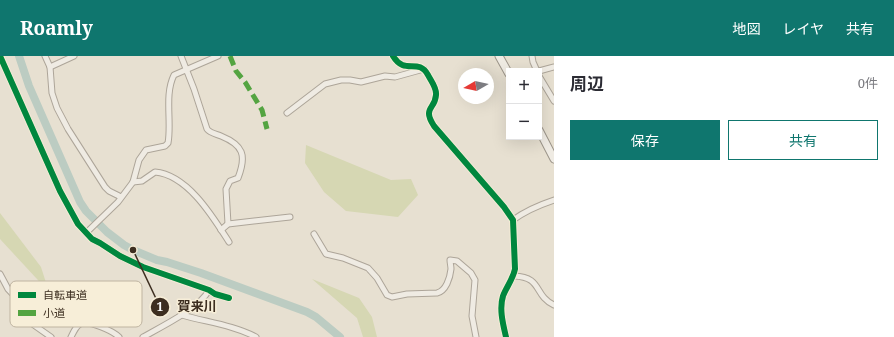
<!DOCTYPE html>
<html lang="ja">
<head>
<meta charset="utf-8">
<style>
	body { margin:0; font-family:"Noto Serif","Noto Sans JP",serif; background:#f7f7f7; color:#2b2b33 }
	.controls { position:absolute; right:12px; top:12px; display:grid; overflow:hidden; border-radius:0px; box-shadow:0 4px 16px #0002 }
	.controls button { width:36px; height:36px; display:grid; place-items:center; padding:0; border:0; border-bottom:1px solid #e1e1e2; background:#fff; color:#2b2b33; font:20px sans-serif }
	.compass { position:absolute; left:458px; top:12px; width:36px; height:36px; border-radius:50%; background:#fff; box-shadow:0 4px 16px #0002; rotate:261deg }
	.list { margin:0; padding:0; list-style:none }
	h2 { display:flex; justify-content:space-between; align-items:center; height:52px; margin:0; padding:0 16px; font-size:17px }
	h2 small { font-size:13px; font-weight:400; color:#7c7c81 }
	.actions { display:flex; gap:8px; padding:12px 16px }
	.actions a { flex:1; padding:9px 0; border:1px solid #0f766e; border-radius:0px; text-align:center; font-size:14px; color:#0f766e }
	.actions .main { background:#0f766e; color:#fff }
	.map { position:relative; flex:none; width:554px; height:281px; overflow:hidden }
	header { display:flex; align-items:center; gap:24px; box-sizing:border-box; height:56px; padding:0 20px; background:#0f766e; color:#fff }
	header strong { font-size:19px }
	nav { display:flex; gap:22px; margin-inline-start:auto; font-size:14px }
	main { display:flex }
	aside { flex:1; background:#fff }
	.map>svg:first-child { display:block }
	.green { fill:#d6d7b3 }
	.lines { fill:none; stroke-linecap:round; stroke-linejoin:round }
	.river { stroke:#bcccc2; stroke-width:8 }
	.street-casing { stroke:#ada599; stroke-width:7 }
	.secondary-casing { stroke:#9c958a; stroke-width:9 }
	.street { stroke:#efebe3; stroke-width:5 }
	.secondary { stroke:#efebe3; stroke-width:7 }
	.quiet { stroke:#54a441; stroke-width:5; stroke-dasharray:10 5; stroke-linecap:butt }
	.cycleway-casing { stroke:#f7eed8; stroke-width:8 }
	.cycleway { stroke:#00873e; stroke-width:6 }
	.key { fill:#f7eed8; stroke:#bfb4a1; stroke-width:1 }
	.key-label { font-size:11px; fill:#3d2e20 }
	.leader { fill:none; stroke:#3d2e20; stroke-width:1.5 }
	.callout-dot { fill:#3d2e20; stroke:#f7eed8; stroke-width:1.5 }
	.mark-label { font-size:12px; text-anchor:middle; font-weight:bold; fill:#fff }
	.callout-label { font-size:13px; text-anchor:middle; font-weight:bold; fill:#3d2e20; stroke:#f7eed8; stroke-width:3; stroke-linejoin:round; paint-order:stroke }
</style>
</head>
<body>
<header>
<strong>Roamly</strong>
<nav><a>地図</a><a>レイヤ</a><a>共有</a></nav>
</header>
<main>
<div class="map">
<svg width="554" height="281" viewBox="0 0 554 281">
	<rect width="100%" height="100%" fill="#e7e0d1"/>
	<g class="green">
		<polygon points="306,89 391,124 411,123 418,139 398,161 346,155 324,136 305,107"/>
		<polygon points="0,157 41,211 49,236 0,183"/>
		<polygon points="312,223 359,242 372,261 377,281 363,281 357,262"/>
	</g>
	<g class="lines">
		<polyline class="river" points="19,0 29,30 80,146 86,155 107,176 124,189 133,194 157,204 167,206 201,217 307,256 316,261 340,281"/>
		<defs>
			<g id="street">
				<polyline points="0,0 60,135 78,168 92,183 100,187 120,200 143,211 209,234 215,238 229,242"/>
				<polyline points="45,0 50,11 52,37 57,52 68,73 105,131 109,135 121,141"/>
				<path d="M 181,0 L 194,33 L 207,73 C 210,77 216,78 221,80 C 243,89 247,99 238,122 L 230,125 L 226,133 L 228,168"/>
				<path d="M 393,0 C 405,20 418,1 428,19 C 431,25 437,32 436,39 C 435,54 422,51 434,70 L 504,151 L 513,164 L 515,213 C 513,223 507,230 503,240 C 499,253 503,268 506,281"/>
				<polyline points="532,0 533,6 537,15"/>
				<polyline points="50,11 74,0"/>
				<polyline points="539,15 554,11"/>
				<polyline points="539,20 554,45"/>
				<polyline points="287,57 325,28 341,24 350,24 361,26 385,20 395,21 424,13"/>
				<path d="M 133,126 L 142,125 L 155,116 C 188,119 213,161 229,186"/>
				<path d="M 513,164 C 525,155 539,149 554,144"/>
				<polyline points="221,174 228,168 290,161"/>
				<path d="M 86,177 L 118,146 L 133,126 L 139,104 L 146,94 L 165,90 L 168,87 C 172,66 164,39 174,19 L 218,0"/>
				<path d="M 314,178 L 326,198 L 343,202 L 368,212 L 377,222 L 387,239 L 392,241 L 407,238 L 437,237 C 446,235 450,222 451,213 C 451,210 450,207 450,204 L 457,205 L 471,217 L 475,224 L 472,260 L 476,281"/>
				<polyline points="0,218 8,233 23,249 31,267 51,281"/>
				<path d="M 514,220 C 543,221 533,239 554,249"/>
				<path d="M 182,259 C 206,266 233,269 256,281"/>
				<path d="M 71,281 C 73,277 76,270 80,268 C 89,264 113,275 119,281"/>
				<path d="M 143,281 C 161,271 200,252 209,234"/>
			</g>
			<g id="secondary">
				<polyline points="499,0 509,18"/>
				<polyline points="539,74 554,103"/>
			</g>
		</defs>
		<use href="#street" class="street-casing"/>
		<use href="#secondary" class="secondary-casing"/>
		<use href="#street" class="street"/>
		<use href="#secondary" class="secondary"/>
		<polyline class="quiet" points="230,0 236,15 245,26 262,54 267,73"/>
		<defs>
			<g id="cycleway">
				<polyline points="0,0 60,135 78,168 92,183 100,187 120,200 143,211 209,234 215,238 229,242"/>
				<path d="M 393,0 C 405,20 418,1 428,19 C 431,25 437,32 436,39 C 435,54 422,51 434,70 L 504,151 L 513,164 L 515,213 C 513,223 507,230 503,240 C 499,253 503,268 506,281"/>
			</g>
		</defs>
		<use href="#cycleway" class="cycleway-casing"/>
		<use href="#cycleway" class="cycleway"/>
	</g>
	<rect x="10" y="225" width="132" height="46" rx="6" class="key"/>
	<rect x="18" y="236" width="18" height="6" fill="#00873e"/>
	<rect x="18" y="254" width="18" height="6" fill="#54a441"/>
	<g class="key-label">
		<text x="43" y="243">自転車道</text>
		<text x="43" y="261">小道</text>
	</g>
	<path class="leader" d="M133 194L160 251"/>
	<g class="callout-dot">
		<circle cx="133" cy="194" r="4"/>
		<circle cx="160" cy="251" r="10"/>
	</g>
	<g class="mark-label">
		<text x="160" y="255">1</text>
	</g>
	<g class="callout-label">
		<text x="197" y="255">賀来川</text>
	</g>
</svg>
<div class="controls">
<button>+</button>
<button>−</button>
</div>
<svg class="compass" viewBox="-18 -18 36 36"><path d="M0-13l5 13h-10z" fill="#e53935"/><path d="M0 13l5-13h-10z" fill="#7c7c81"/></svg>
</div>
<aside>
<h2>周辺<small>0件</small></h2>
<ul class="list">
</ul>
<div class="actions"><a class="main">保存</a><a>共有</a></div>
</aside>
</main>
</body>
</html>
